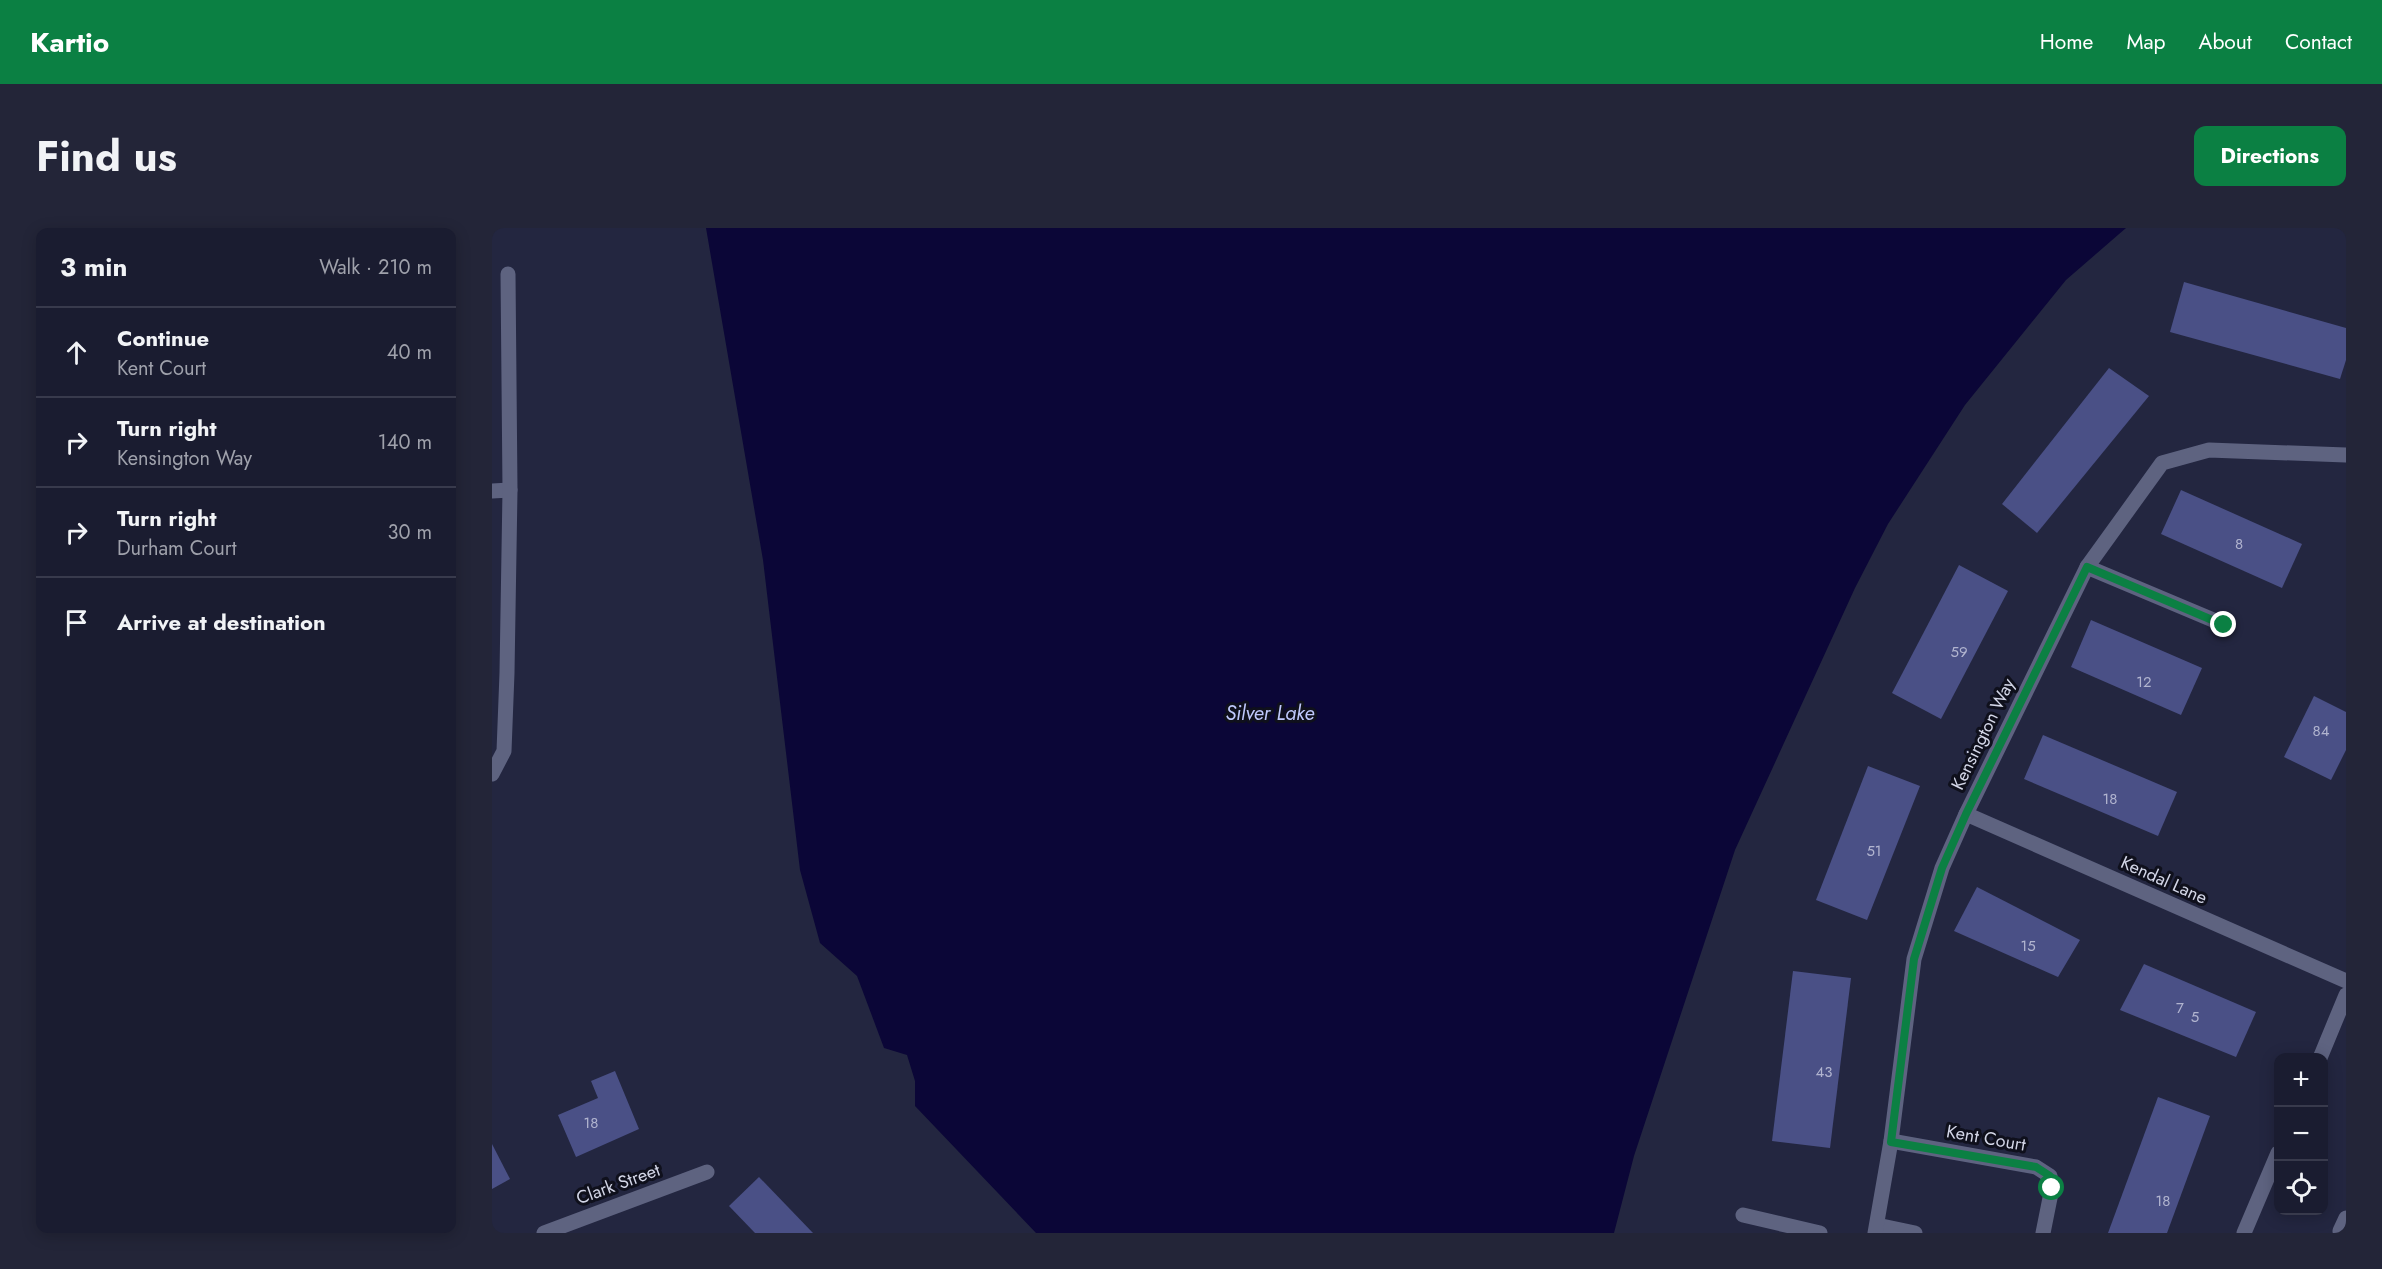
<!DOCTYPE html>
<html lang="en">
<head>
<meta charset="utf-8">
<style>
	body { margin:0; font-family:Jost,sans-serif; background:#232538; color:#f1f3f6 }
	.controls { position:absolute; right:18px; bottom:18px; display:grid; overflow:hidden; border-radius:12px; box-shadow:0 3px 15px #0003 }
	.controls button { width:54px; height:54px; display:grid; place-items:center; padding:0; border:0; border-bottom:2px solid #383a4c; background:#1a1c30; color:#f1f3f6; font:30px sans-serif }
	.stop { position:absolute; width:18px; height:18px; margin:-14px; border:4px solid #0b8043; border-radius:50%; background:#fff }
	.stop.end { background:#0b8043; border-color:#fff; box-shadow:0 2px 6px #0008 }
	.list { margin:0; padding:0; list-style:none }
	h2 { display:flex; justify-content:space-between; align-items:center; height:78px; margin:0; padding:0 24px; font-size:26px }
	h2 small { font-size:20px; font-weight:400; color:#9fa1ab }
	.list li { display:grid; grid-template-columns:39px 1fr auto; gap:18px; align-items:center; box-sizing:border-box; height:90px; padding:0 24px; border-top:2px solid #383a4c }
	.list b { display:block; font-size:22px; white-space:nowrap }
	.list p { margin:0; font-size:20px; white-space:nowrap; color:#9fa1ab }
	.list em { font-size:20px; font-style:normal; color:#9fa1ab }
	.icon { flex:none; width:33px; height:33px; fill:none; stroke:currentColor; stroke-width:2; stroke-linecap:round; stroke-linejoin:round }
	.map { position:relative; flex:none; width:1854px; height:1005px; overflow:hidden; border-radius:12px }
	header { display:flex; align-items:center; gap:36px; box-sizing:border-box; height:84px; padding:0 30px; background:#0b8043; color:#fff }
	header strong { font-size:28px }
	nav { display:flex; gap:33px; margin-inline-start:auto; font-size:21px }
	.intro { display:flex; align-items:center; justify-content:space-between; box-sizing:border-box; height:144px; padding:0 36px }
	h1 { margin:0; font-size:42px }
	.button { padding:15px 27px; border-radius:12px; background:#0b8043; color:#fff; font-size:21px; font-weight:700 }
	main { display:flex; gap:36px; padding:0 36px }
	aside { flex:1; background:#1a1c30; border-radius:12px; box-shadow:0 3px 15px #0003 }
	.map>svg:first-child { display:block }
	.water { fill:#0b0637 }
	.building { fill:#4a5086 }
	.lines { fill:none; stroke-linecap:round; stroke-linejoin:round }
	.minor { stroke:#5e6380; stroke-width:15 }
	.route { stroke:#0b8043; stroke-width:8 }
	.labels { text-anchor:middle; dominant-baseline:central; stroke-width:6; stroke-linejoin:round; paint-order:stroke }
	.number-label { font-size:15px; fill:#b1b4cf }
	.street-label { font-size:18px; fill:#d3d6e7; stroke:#0f101c }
	.water-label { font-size:20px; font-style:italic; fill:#bfc8fb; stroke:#0f101c }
</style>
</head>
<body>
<header>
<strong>Kartio</strong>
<nav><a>Home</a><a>Map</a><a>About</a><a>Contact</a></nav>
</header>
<div class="intro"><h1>Find us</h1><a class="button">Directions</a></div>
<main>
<aside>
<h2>3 min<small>Walk · 210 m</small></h2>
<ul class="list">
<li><svg class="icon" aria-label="ahead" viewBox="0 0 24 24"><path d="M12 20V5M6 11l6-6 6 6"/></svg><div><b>Continue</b><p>Kent Court</p></div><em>40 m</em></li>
<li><svg class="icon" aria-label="right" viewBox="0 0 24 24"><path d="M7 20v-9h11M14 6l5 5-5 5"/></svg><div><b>Turn right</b><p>Kensington Way</p></div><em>140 m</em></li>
<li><svg class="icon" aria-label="right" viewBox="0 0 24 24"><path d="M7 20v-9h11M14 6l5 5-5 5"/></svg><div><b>Turn right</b><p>Durham Court</p></div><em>30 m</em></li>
<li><svg class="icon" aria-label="arrive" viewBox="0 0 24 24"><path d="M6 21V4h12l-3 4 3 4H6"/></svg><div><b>Arrive at destination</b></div></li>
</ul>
</aside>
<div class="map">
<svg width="1854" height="1005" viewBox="0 0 1854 1005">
	<rect width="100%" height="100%" fill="#232640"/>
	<polygon class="water" points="214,0 1634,0 1574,52 1473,177 1396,296 1363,360 1243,622 1142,928 1122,1005 544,1005 423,878 423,853 415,827 392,820 365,748 328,715 308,642 271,332"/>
	<g class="building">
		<polygon points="1692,54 1854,100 1854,132 1848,151 1678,104"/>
		<polygon points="1617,140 1657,168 1545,305 1510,276"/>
		<polygon points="1689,262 1810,316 1790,360 1669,306"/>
		<polygon points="1467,337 1516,363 1449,491 1400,465"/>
		<polygon points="1599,392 1710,440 1689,487 1579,439"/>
		<polygon points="1822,468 1854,484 1854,522 1839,552 1792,529"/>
		<polygon points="1551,507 1685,564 1666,608 1532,551"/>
		<polygon points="1376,538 1428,558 1375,692 1324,672"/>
		<polygon points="1485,659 1588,712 1566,749 1462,703"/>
		<polygon points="1652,736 1764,784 1744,829 1628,782"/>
		<polygon points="1301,743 1359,750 1338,920 1280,913"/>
		<polygon points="123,843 147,901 84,929 66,887 106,870 99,853"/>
		<polygon points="1666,869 1718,888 1675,1005 1616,1005"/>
		<polygon points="0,916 18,951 0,961"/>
		<polygon points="267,949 321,1005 263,1005 237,978"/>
	</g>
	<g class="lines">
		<g class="minor">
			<polyline points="0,263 18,262"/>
			<polyline points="1595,339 1733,397"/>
			<polyline points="0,546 12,523 15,445 18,262 16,46"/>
			<polyline points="1474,586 1854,753"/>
			<polyline points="1828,830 1854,767"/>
			<polyline points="1399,913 1544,939 1558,948 1560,960 1551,1005"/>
			<polyline points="1251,987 1328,1005"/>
			<polyline points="1385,997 1423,1005"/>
			<polyline points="52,1005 215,944"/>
			<polyline points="1383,1005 1399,913 1422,731 1450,640 1474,586 1595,339 1670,235 1717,222 1854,227"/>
			<polyline points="1752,1005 1786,925"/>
			<polyline points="1853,1005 1848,1003 1854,990"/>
		</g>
	</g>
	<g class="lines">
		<polyline class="route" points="1560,960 1558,948 1544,939 1399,914 1422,731 1450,640 1474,586 1595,339 1732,397"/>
	</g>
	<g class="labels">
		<g class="number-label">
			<text x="1747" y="316">8</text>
			<text x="1467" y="424">59</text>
			<text x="1652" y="454">12</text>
			<text x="1829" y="503">84</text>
			<text x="1618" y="571">18</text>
			<text x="1382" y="623">51</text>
			<text x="1536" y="718">15</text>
			<text x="1688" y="780">7</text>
			<text x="1703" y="789">5</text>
			<text x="1332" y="844">43</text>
			<text x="99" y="895">18</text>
			<text x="1671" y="973">18</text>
		</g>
		<g class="street-label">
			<text transform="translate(1491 506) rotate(-64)">Kensington Way</text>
			<text transform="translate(1672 652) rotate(24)">Kendal Lane</text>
			<text transform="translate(1494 910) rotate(10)">Kent Court</text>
			<text transform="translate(126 956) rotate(-20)">Clark Street</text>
		</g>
		<g class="water-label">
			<text x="778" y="485">Silver Lake</text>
		</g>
	</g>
</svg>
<div class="controls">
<button>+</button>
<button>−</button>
<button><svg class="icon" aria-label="locate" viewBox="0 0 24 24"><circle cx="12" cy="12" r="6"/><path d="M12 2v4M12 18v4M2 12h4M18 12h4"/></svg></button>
</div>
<div class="stop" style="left:1560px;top:960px"></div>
<div class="stop end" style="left:1732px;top:397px"></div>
</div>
</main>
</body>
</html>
